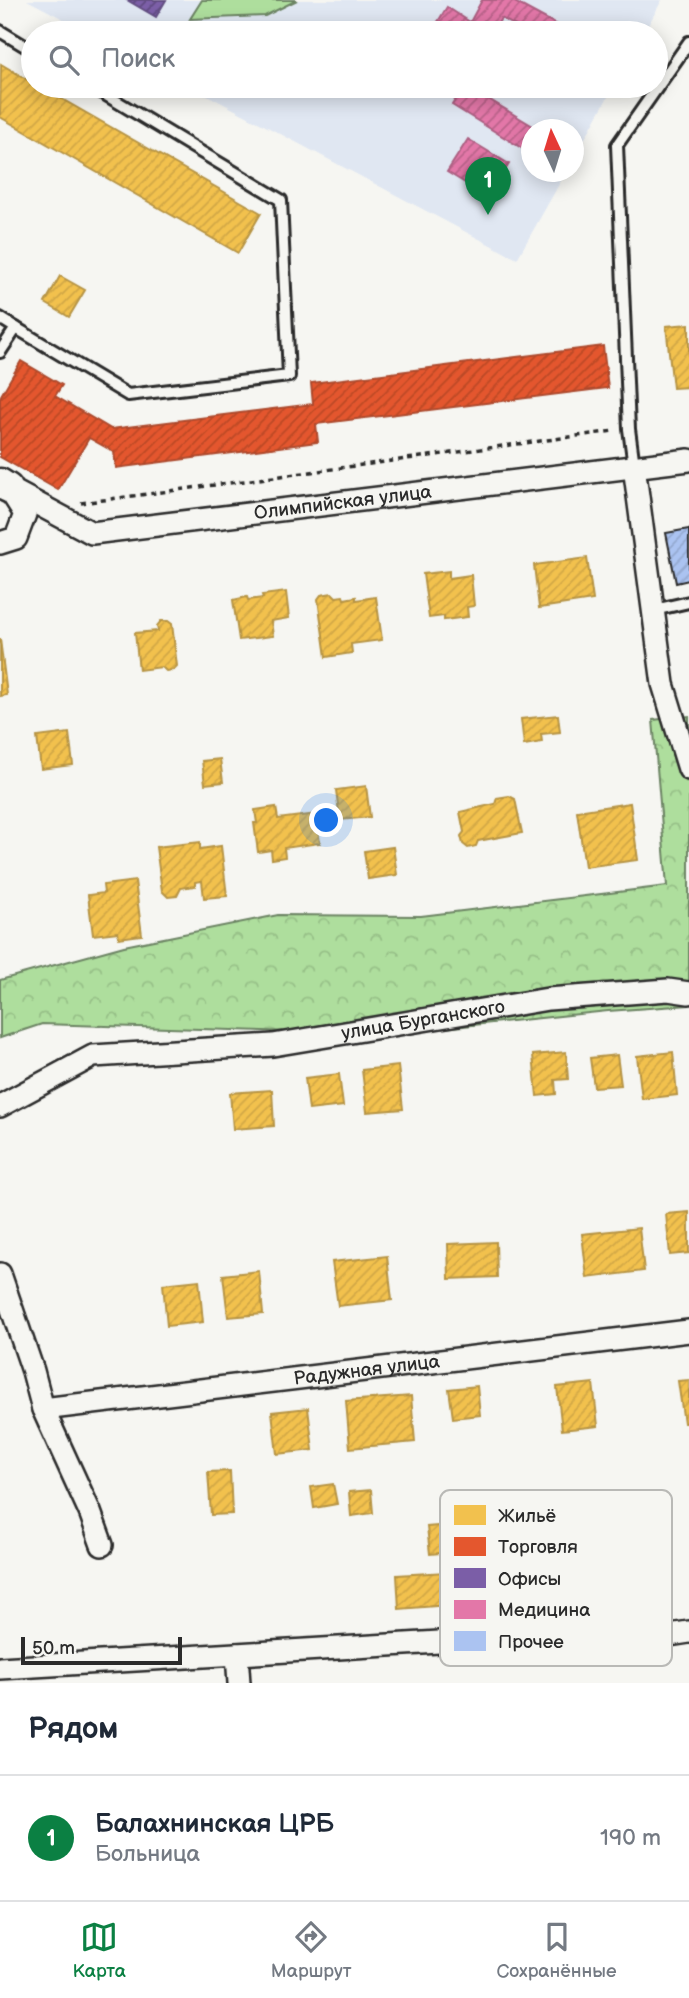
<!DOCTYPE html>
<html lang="ru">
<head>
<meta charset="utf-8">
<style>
	body { margin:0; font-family:"Balsamiq Sans",sans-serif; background:#f6f6f7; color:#1f2937 }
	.compass { position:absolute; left:521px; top:119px; width:63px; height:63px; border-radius:50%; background:#fff; box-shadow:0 4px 18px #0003; rotate:356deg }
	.scale { position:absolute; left:21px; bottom:18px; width:161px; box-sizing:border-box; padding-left:7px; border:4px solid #2b2b2b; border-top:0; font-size:19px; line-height:24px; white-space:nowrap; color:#2b2b2b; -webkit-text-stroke:5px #f6f6f2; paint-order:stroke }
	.you { position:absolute; left:327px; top:821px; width:24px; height:24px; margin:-18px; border:5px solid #fff; border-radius:50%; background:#1a73e8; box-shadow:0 0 0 10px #1a73e833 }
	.badge { display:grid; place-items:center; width:46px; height:46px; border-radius:50%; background:#0b8043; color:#fff; font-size:23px; font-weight:700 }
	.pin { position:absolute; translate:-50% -58px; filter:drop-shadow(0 2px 4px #0008) }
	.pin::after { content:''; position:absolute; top:37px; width:24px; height:21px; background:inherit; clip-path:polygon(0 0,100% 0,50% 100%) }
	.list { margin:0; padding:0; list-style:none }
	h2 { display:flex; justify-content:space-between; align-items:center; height:91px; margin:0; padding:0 28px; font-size:30px }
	h2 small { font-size:23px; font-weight:400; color:#747a83 }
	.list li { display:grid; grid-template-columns:46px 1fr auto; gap:21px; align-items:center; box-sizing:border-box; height:126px; padding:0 28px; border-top:2px solid #e0e1e3 }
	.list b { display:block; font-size:26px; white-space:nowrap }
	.list p { margin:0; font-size:23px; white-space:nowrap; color:#747a83 }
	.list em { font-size:23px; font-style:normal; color:#747a83 }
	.icon { flex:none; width:38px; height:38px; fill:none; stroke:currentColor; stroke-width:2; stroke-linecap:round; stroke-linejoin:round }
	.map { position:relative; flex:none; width:689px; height:1683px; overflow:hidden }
	.search { position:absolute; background:#fff; box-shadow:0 4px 18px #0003; left:21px; right:21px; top:21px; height:77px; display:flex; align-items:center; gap:18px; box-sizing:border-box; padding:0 24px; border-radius:38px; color:#747a83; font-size:26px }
	.sheet { height:217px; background:#fff }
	nav { display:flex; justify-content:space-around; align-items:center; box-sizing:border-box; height:98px; border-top:2px solid #e0e1e3; background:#fff; font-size:19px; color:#747a83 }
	nav a { display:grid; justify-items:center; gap:4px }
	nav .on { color:#0b8043 }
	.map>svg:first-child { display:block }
	.built { fill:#e0e7f2 }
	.green { fill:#aede9d; stroke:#6c8464; stroke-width:2 }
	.forest { fill:url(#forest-crowns); stroke:#6c8464; stroke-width:2 }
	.homes { fill:url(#homes-hatch); stroke:#b69444; stroke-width:2 }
	.shops { fill:url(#shops-hatch); stroke:#ac4a2d; stroke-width:2 }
	.offices { fill:url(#offices-hatch); stroke:#634f82; stroke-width:2 }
	.health { fill:url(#health-hatch); stroke:#ac6082; stroke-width:2 }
	.building { fill:url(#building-hatch); stroke:#2b2b2b; stroke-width:2 }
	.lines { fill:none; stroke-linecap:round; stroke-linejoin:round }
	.lane-casing { stroke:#2b2b2b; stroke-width:16 }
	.street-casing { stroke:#2b2b2b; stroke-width:26 }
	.secondary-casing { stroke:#2b2b2b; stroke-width:33 }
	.path { stroke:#2b2b2b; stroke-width:3.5; stroke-dasharray:5 5; stroke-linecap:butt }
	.lane { stroke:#f6f6f2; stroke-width:10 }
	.street { stroke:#f6f6f2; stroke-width:21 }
	.secondary { stroke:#f6f6f2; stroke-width:28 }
	.labels { text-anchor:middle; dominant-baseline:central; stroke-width:7; stroke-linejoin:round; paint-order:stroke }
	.street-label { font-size:19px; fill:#2b2b2b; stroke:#f6f6f2 }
	.key { fill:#f6f6f2; stroke:#b9b9b6; stroke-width:2 }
	.key-label { font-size:19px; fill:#2b2b2b }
</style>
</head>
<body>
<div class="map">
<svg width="689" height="1683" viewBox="0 0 689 1683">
	<defs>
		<pattern id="forest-crowns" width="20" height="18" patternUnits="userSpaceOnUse" patternTransform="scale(1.75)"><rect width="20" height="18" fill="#aede9d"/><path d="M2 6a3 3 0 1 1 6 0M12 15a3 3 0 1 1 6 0" fill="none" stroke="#96bf87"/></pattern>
		<pattern id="homes-hatch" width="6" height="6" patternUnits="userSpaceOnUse" patternTransform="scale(1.75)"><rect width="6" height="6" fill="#f2c14e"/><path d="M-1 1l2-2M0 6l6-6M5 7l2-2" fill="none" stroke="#d0a644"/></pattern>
		<pattern id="shops-hatch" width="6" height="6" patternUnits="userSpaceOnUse" patternTransform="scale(1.75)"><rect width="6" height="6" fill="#e4572e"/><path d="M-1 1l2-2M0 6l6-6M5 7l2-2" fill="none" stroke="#b94827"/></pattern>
		<pattern id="offices-hatch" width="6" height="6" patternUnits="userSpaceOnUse" patternTransform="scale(1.75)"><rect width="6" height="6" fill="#7b5ea7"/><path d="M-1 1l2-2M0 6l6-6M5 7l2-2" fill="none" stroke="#604a80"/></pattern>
		<pattern id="health-hatch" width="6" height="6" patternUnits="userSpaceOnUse" patternTransform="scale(1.75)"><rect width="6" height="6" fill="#e377a8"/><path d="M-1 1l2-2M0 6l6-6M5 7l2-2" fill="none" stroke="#b86289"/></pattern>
		<pattern id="building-hatch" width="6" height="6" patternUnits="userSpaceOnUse" patternTransform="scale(1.75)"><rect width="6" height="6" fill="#abc3f1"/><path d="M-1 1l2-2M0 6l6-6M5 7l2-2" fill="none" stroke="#93a8cf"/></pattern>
	</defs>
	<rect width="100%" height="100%" fill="#f6f6f2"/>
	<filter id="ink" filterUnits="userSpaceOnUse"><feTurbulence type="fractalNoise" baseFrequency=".0143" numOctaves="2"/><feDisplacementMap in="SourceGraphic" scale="14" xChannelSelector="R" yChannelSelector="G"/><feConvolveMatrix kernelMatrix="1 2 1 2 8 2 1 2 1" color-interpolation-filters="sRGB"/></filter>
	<g filter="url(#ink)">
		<g class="built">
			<polygon points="27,0 662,0 644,33 90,33"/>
			<polygon points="190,86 614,86 574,158 574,130 532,130 532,172 566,172 517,259"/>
		</g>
		<polygon class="green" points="202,0 297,0 265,16 190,19"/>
		<polygon class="forest" points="689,716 689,1005 608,1011 435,1029 297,1032 42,1024 0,1038 0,980 124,946 278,915 421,916 667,886 653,720"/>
		<g class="homes">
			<polygon points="1,64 33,83 33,86 39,86 261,213 238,253 0,117"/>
			<polygon points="60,276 85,290 69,317 45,303"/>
			<polygon points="689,324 689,387 673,388 666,326"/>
			<polygon points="587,558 593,600 539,608 534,565"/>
			<polygon points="449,571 449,578 471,575 474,606 467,607 468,617 444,620 444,616 429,618 423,574"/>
			<polygon points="286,592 289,618 271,621 273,636 239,640 233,600 247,597 248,600 263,598 262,595"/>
			<polygon points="332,593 336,597 343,596 344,599 356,597 356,600 376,597 382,640 351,644 352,653 326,657 318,599 321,595"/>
			<polygon points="161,621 168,621 172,624 177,666 173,670 166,671 162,667 139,670 135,633 158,631 157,626"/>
			<polygon points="0,639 7,695 0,696"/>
			<polygon points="558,715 560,732 541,734 542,742 524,745 521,719"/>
			<polygon points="69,733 73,765 41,769 37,737"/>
			<polygon points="220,759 223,782 205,784 202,761"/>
			<polygon points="366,786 370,817 340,820 336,790"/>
			<polygon points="509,796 515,799 522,833 478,841 476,846 468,848 463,844 461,836 464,832 460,812 495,804 497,798"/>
			<polygon points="630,803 638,860 585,867 577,811"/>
			<polygon points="276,807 278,819 316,814 320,843 284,848 285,857 272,859 271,850 258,852 254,823 257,823 255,810"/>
			<polygon points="200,842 200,849 221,846 227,896 204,898 202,881 195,882 195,886 181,888 177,896 168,897 162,891 156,847"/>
			<polygon points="393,847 397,875 368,879 364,851"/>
			<polygon points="135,881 142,935 119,938 118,932 93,935 88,895 104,893 103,885"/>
			<polygon points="566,1052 568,1079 555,1080 556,1094 537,1096 533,1055"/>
			<polygon points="673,1052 677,1095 642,1099 637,1056"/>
			<polygon points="617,1055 621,1085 594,1087 590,1058"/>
			<polygon points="398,1066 403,1109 367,1112 362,1070"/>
			<polygon points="339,1074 343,1106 309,1110 305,1078"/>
			<polygon points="272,1090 274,1126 233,1129 230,1093"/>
			<polygon points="689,1212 689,1253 670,1255 666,1214"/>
			<polygon points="639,1228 644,1271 587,1278 582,1234"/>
			<polygon points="496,1242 497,1277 449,1279 448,1244"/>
			<polygon points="387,1256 392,1300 338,1306 332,1262"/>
			<polygon points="259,1271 263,1314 228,1317 223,1275"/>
			<polygon points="199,1280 203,1322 167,1326 163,1284"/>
			<polygon points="689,1380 689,1423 684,1423 678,1381"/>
			<polygon points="593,1383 598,1426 562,1430 557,1387"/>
			<polygon points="477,1386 480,1415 453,1418 449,1389"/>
			<polygon points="411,1396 415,1442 350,1448 346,1401"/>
			<polygon points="308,1408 313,1450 277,1454 272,1412"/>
			<polygon points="230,1471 232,1514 211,1515 208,1472"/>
			<polygon points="333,1484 337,1504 314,1508 311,1487"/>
			<polygon points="371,1490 373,1513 351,1516 349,1492"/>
			<polygon points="449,1525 452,1552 430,1554 427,1527"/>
			<polygon points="446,1572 448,1605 399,1609 397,1575"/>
		</g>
		<polygon class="shops" points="603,346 608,388 316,424 318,442 116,468 114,452 89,438 58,490 0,457 0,397 21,361 62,385 55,396 111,429 313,404 311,383"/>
		<polygon class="offices" points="127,0 166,0 156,17"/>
		<g class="health">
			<polygon points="482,0 511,0 572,33 529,33 501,18 493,33 490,33 470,22"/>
			<polygon points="447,7 470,22 463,33 431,33"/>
			<polygon points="464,86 467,86 536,128 532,130 532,135 523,149 452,105"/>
			<polygon points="468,139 509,164 488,197 447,172"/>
		</g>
		<polygon class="building" points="689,529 689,580 676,583 666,533"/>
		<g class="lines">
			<defs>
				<g id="lane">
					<polyline points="0,31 33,51"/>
					<polyline points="0,318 16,328 0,352"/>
					<polyline points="16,328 128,395 289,376 281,200 91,86"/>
					<polyline points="634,466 629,429 617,145 689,42"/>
					<polyline points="654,610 689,602"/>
				</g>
				<g id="street">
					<polyline points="634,466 663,684 689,769"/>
					<path id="s1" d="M 8,488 L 92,533 L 689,460"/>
					<polyline points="0,543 16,538 25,514 11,492"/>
					<path id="s2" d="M 0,1106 L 93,1056 L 273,1045 L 548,999 L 668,990 L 689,993"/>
					<polyline points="0,1274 33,1371 43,1409 90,1512 102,1545"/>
					<path id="s3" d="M 43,1409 L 689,1331"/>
					<polyline points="237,1654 239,1683"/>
					<polyline points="0,1668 473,1640 559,1652 689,1632"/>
				</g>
				<polyline id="secondary" points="0,483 8,488"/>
			</defs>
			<use href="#lane" class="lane-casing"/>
			<use href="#street" class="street-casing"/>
			<use href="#secondary" class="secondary-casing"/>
			<polyline class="path" points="81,503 614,431"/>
			<use href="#lane" class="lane"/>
			<use href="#street" class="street"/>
			<use href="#secondary" class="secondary"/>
		</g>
	</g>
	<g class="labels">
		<g class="street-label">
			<text stroke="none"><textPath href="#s1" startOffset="348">Олимпийская улица</textPath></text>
			<text stroke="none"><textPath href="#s2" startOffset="438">улица Бурганского</textPath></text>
			<text stroke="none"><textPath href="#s3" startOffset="326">Радужная улица</textPath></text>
		</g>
	</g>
	<rect x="440" y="1490" width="232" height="176" rx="10" class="key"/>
	<rect x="454" y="1505" width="32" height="20" fill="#f2c14e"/>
	<rect x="454" y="1537" width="32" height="19" fill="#e4572e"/>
	<rect x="454" y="1568" width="32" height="20" fill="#7b5ea7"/>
	<rect x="454" y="1600" width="32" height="19" fill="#e377a8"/>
	<rect x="454" y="1631" width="32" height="20" fill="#abc3f1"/>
	<g class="key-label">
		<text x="498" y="1522">Жильё</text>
		<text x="498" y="1553">Торговля</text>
		<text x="498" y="1585">Офисы</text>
		<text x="498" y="1616">Медицина</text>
		<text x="498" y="1648">Прочее</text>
	</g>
</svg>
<svg class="compass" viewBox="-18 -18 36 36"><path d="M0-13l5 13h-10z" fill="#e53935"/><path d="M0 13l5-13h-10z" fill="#747a83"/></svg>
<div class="scale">50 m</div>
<div class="you"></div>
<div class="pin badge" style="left:488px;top:215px">1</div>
<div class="search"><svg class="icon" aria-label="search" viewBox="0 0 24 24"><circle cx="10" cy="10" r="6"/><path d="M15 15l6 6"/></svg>Поиск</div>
</div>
<section class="sheet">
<h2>Рядом<small></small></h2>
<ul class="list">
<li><span class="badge">1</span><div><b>Балахнинская ЦРБ</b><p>Больница</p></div><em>190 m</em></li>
</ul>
</section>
<nav>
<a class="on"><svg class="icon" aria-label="map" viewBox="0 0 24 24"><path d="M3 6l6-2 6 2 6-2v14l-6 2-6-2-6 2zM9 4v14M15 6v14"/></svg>Карта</a>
<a><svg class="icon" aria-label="directions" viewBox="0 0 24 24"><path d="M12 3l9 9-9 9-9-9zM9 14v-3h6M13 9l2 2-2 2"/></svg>Маршрут</a>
<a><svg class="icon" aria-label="saved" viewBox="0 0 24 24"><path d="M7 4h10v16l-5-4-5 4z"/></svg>Сохранённые</a>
</nav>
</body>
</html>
